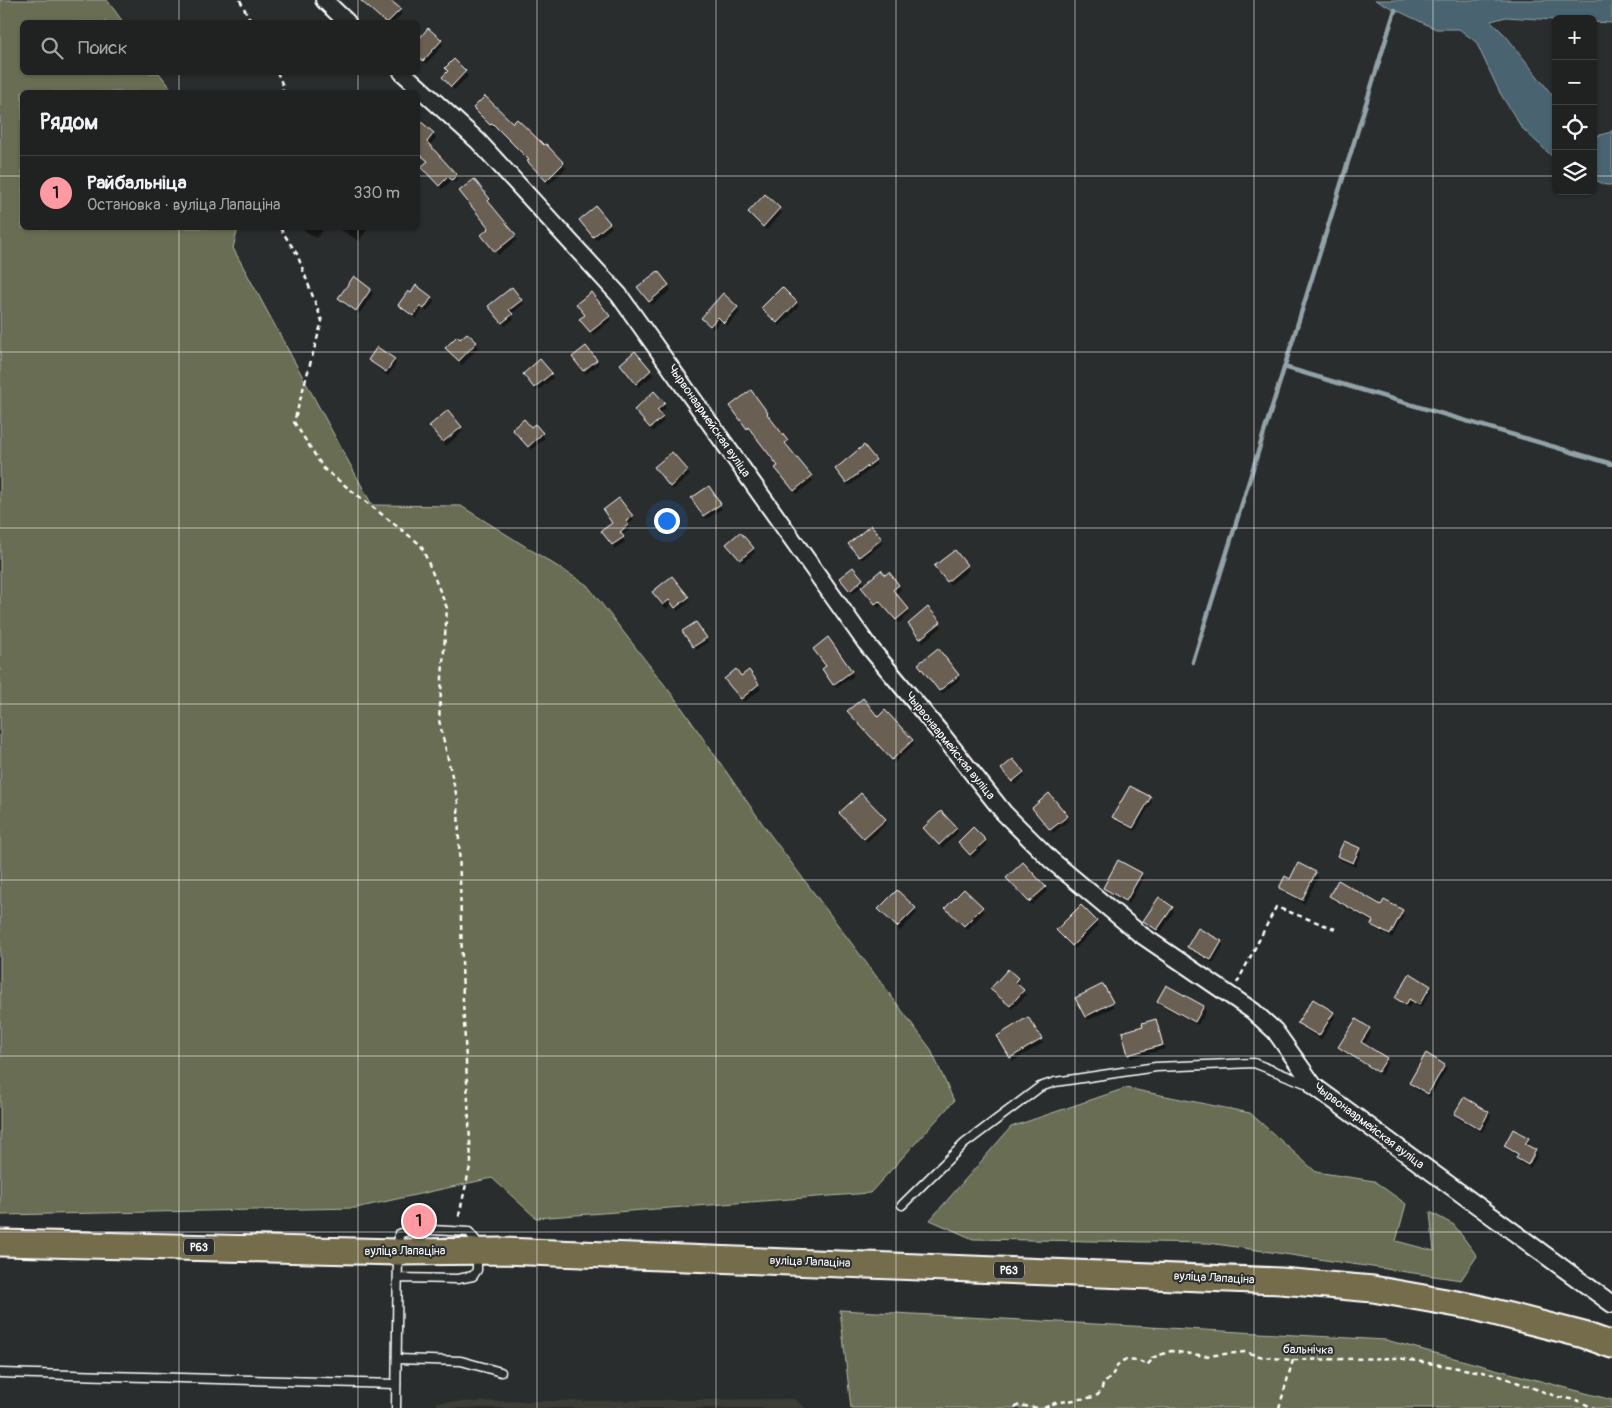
<!DOCTYPE html>
<html lang="ru">
<head>
<meta charset="utf-8">
<style>
	body { margin:0; font-family:Pangolin,sans-serif; background:#282a2a; color:#f1f3f6 }
	.controls { position:absolute; right:15px; top:15px; display:grid; overflow:hidden; border-radius:8px; box-shadow:0 1px 4px #0004 }
	.controls button { width:45px; height:45px; display:grid; place-items:center; padding:0; border:0; border-bottom:1px solid #3d3f40; background:#202222; color:#f1f3f6; font:25px sans-serif }
	.you { position:absolute; left:666px; top:520px; width:18px; height:18px; margin:-12px; border:4px solid #fff; border-radius:50%; background:#1a73e8; box-shadow:0 0 0 8px #1a73e833 }
	.badge { display:grid; place-items:center; width:32px; height:32px; border-radius:50%; background:#ff9aa2; color:#111; font-size:16px; font-weight:700 }
	.pin { position:absolute; translate:-50% -50%; border:2px solid #fff; box-shadow:0 1px 5px #0006 }
	.list { margin:0; padding:0; list-style:none }
	h2 { display:flex; justify-content:space-between; align-items:center; height:65px; margin:0; padding:0 20px; font-size:21px }
	h2 small { font-size:16px; font-weight:400; color:#a2a4a5 }
	.list li { display:grid; grid-template-columns:32px 1fr auto; gap:15px; align-items:center; box-sizing:border-box; height:75px; padding:0 20px; border-top:1px solid #3d3f40 }
	.list b { display:block; font-size:19px; white-space:nowrap }
	.list p { margin:0; font-size:16px; white-space:nowrap; color:#a2a4a5 }
	.list em { font-size:16px; font-style:normal; color:#a2a4a5 }
	.icon { flex:none; width:28px; height:28px; fill:none; stroke:currentColor; stroke-width:2; stroke-linecap:round; stroke-linejoin:round }
	.map { position:relative; flex:none; width:1612px; height:1408px; overflow:hidden }
	.search { position:absolute; background:#202222; box-shadow:0 1px 4px #0004; left:20px; top:20px; width:400px; height:55px; display:flex; align-items:center; gap:12px; box-sizing:border-box; padding:0 18px; border-radius:8px; color:#a2a4a5; font-size:19px }
	.panel { position:absolute; background:#202222; box-shadow:0 1px 4px #0004; left:20px; top:90px; width:400px; height:140px; border-radius:8px }
	.map>svg:first-child { display:block }
	.built { fill:#3e3c39 }
	.green { fill:#676d53; stroke:#b3b6a9 }
	.water { fill:#4a646f; stroke:#92a2a9 }
	.shadow { fill:#0007 }
	.lines { fill:none; stroke-linecap:round; stroke-linejoin:round }
	.stream { stroke:#92a2a9; stroke-width:4.5 }
	.building { fill:#6b5f52; stroke:#fff }
	.service-casing { stroke:#fff; stroke-width:11 }
	.minor-casing { stroke:#fff; stroke-width:20 }
	.primary-casing { stroke:#fff; stroke-width:29 }
	.path { stroke:#fff; stroke-width:2.5; stroke-dasharray:5 4; stroke-linecap:butt }
	.service { stroke:#2a2d2e; stroke-width:8 }
	.minor { stroke:#2a2d2e; stroke-width:16 }
	.primary { stroke:#746c4b; stroke-width:25 }
	.grid { fill:none; stroke:#fff; stroke-width:1; stroke-opacity:0.55 }
	.labels { text-anchor:middle; dominant-baseline:central; stroke-width:4; stroke-linejoin:round; paint-order:stroke }
	.shield { fill:#2a2d2e; stroke:#bfc0c0; stroke-width:1 }
	.shield-label { font-size:11px; font-weight:bold; fill:#fff }
	.street-label { font-size:12px; fill:#fff; stroke:#2a2d2e }
</style>
</head>
<body>
<div class="map">
<svg width="1612" height="1408" viewBox="0 0 1612 1408">
	<rect width="100%" height="100%" fill="#2a2d2e"/>
	<filter id="ink" filterUnits="userSpaceOnUse"><feTurbulence type="fractalNoise" baseFrequency=".02" numOctaves="2"/><feDisplacementMap in="SourceGraphic" scale="10" xChannelSelector="R" yChannelSelector="G"/><feConvolveMatrix kernelMatrix="1 2 1 2 8 2 1 2 1" color-interpolation-filters="sRGB"/></filter>
	<g filter="url(#ink)">
		<polygon class="built" points="794,1399 806,1408 437,1408 437,1402"/>
		<g class="green">
			<polygon points="0,0 107,0 123,22 22,22 22,72 159,73 174,92 22,92 22,228 238,228 233,248 372,505 461,506 587,585 677,701 769,833 930,1048 954,1101 870,1193 536,1218 492,1178 356,1208 0,1215"/>
			<polygon points="1126,1088 1250,1113 1316,1172 1374,1181 1406,1204 1396,1241 1434,1251 1430,1212 1454,1225 1477,1256 1461,1280 1209,1243 973,1239 930,1220 1011,1127"/>
			<polygon points="840,1310 1386,1340 1612,1400 1612,1408 851,1408"/>
		</g>
		<g class="water">
			<polygon points="1375,0 1612,0 1612,23 1593,22 1593,19 1556,19 1556,20 1506,17 1491,21 1506,36 1556,100 1556,160 1522,128 1500,93 1476,42 1459,29 1436,29"/>
			<polygon points="1612,130 1612,185 1606,185 1593,179 1593,137 1611,132"/>
		</g>
		<g class="shadow">
			<polygon points="359,0 388,0 402,14 394,22 384,22"/>
			<polygon points="418,38 420,40 441,41 443,45 426,64 418,56"/>
			<polygon points="454,61 468,76 454,90 443,78 449,72"/>
			<polygon points="474,108 513,125 544,147 546,146 566,168 549,184 531,166 530,161 495,126 493,128"/>
			<polygon points="418,120 433,134 436,138 429,146 458,179 454,183 451,181 442,189 425,171 429,162 418,153"/>
			<polygon points="460,192 489,200 491,204 490,205 517,240 498,255 485,239 490,229"/>
			<polygon points="765,196 782,213 766,230 749,212"/>
			<polygon points="609,223 612,227 596,240 583,225"/>
			<polygon points="301,228 325,228 316,238"/>
			<polygon points="338,228 368,228 359,241"/>
			<polygon points="657,272 671,290 652,305 641,292"/>
			<polygon points="416,287 432,298 434,302 427,312 423,309 416,319 401,309 399,305 411,295"/>
			<polygon points="371,289 373,294 359,314 342,302 340,298"/>
			<polygon points="521,300 524,304 511,314 514,319 505,326 492,310"/>
			<polygon points="796,303 799,306 780,326 763,308"/>
			<polygon points="737,308 740,312 727,326 721,321 713,329 703,318"/>
			<polygon points="586,316 609,316 611,320 593,335 583,324"/>
			<polygon points="467,334 479,347 462,365 447,348 461,341"/>
			<polygon points="635,353 653,375 639,387 624,369"/>
			<polygon points="369,360 394,360 396,364 388,376 372,364"/>
			<polygon points="596,360 599,364 586,374 576,362"/>
			<polygon points="551,374 553,378 537,391 526,378"/>
			<polygon points="654,393 666,408 659,414 664,421 653,431 635,410"/>
			<polygon points="734,410 767,413 787,442 789,446 787,447 813,481 797,494 779,472 779,467 751,431 750,432"/>
			<polygon points="535,426 545,438 531,450 516,433 531,429"/>
			<polygon points="461,427 463,431 446,446 433,430"/>
			<polygon points="672,453 690,475 673,490 658,471"/>
			<polygon points="875,461 877,464 849,486 839,473"/>
			<polygon points="708,488 722,509 706,519 695,502"/>
			<polygon points="632,516 634,520 628,525 630,529 621,536 625,542 615,549 605,535"/>
			<polygon points="881,539 883,543 862,560 852,548"/>
			<polygon points="730,548 753,548 755,552 743,563"/>
			<polygon points="955,551 969,570 950,585 938,571"/>
			<polygon points="889,574 901,590 895,594 910,613 899,623 882,605 878,608 862,586 853,594 843,583 862,580 865,585 885,577"/>
			<polygon points="656,596 688,598 690,601 678,611 672,603 666,609"/>
			<polygon points="928,609 942,627 923,642 912,628"/>
			<polygon points="686,635 706,638 708,642 697,650"/>
			<polygon points="828,639 854,676 836,688 826,673 827,667 814,650"/>
			<polygon points="922,668 958,675 960,679 942,694"/>
			<polygon points="748,672 761,689 744,702 728,683 741,678"/>
			<polygon points="848,711 878,718 912,740 914,744 894,763"/>
			<polygon points="1023,772 1025,776 1015,785 1005,773"/>
			<polygon points="1150,798 1152,802 1135,831 1116,821 1114,817"/>
			<polygon points="1036,812 1067,817 1069,820 1053,833"/>
			<polygon points="843,817 885,820 887,823 867,842"/>
			<polygon points="924,828 956,828 958,832 942,848"/>
			<polygon points="985,841 987,845 973,858 962,846"/>
			<polygon points="1359,849 1361,853 1355,867 1340,860 1338,856"/>
			<polygon points="1315,873 1318,877 1304,904 1283,892 1280,888 1291,881"/>
			<polygon points="1141,874 1143,878 1129,904 1107,892 1104,888"/>
			<polygon points="1008,878 1045,887 1047,891 1032,905"/>
			<polygon points="1330,896 1402,911 1404,915 1392,938 1375,929 1372,925 1373,923 1333,900"/>
			<polygon points="1172,907 1174,911 1160,934 1147,925 1145,921"/>
			<polygon points="947,908 982,908 984,912 967,930"/>
			<polygon points="915,909 917,913 900,931 880,910"/>
			<polygon points="1096,922 1098,926 1075,949 1058,931"/>
			<polygon points="1221,942 1223,946 1213,963 1191,951 1189,947"/>
			<polygon points="1017,979 1019,983 1017,985 1026,995 1012,1009 994,993 992,989"/>
			<polygon points="1102,986 1114,1007 1088,1020 1077,999"/>
			<polygon points="1430,986 1432,990 1421,1008 1412,1003 1408,1008 1399,1002 1396,998"/>
			<polygon points="1158,1001 1203,1007 1206,1011 1198,1025 1161,1005"/>
			<polygon points="1333,1013 1335,1017 1321,1040 1301,1027 1299,1023"/>
			<polygon points="1028,1018 1043,1043 1013,1061 998,1036"/>
			<polygon points="1156,1021 1165,1049 1131,1058 1129,1054 1145,1027"/>
			<polygon points="1369,1029 1371,1033 1364,1045 1386,1059 1388,1063 1381,1075 1342,1051 1340,1047"/>
			<polygon points="1444,1065 1447,1069 1430,1097 1412,1087 1410,1083"/>
			<polygon points="1464,1099 1489,1113 1491,1117 1482,1132 1457,1118 1455,1114"/>
			<polygon points="1528,1139 1530,1143 1528,1147 1535,1151 1538,1155 1530,1168 1519,1162 1517,1158 1518,1156 1507,1150 1505,1146"/>
		</g>
		<g class="lines">
			<g class="stream">
				<polyline points="1284,367 1612,464"/>
				<polyline points="1193,662 1395,10"/>
			</g>
		</g>
		<g class="building">
			<polygon points="360,0 390,0 401,9 388,22 385,22"/>
			<polygon points="428,28 442,40 423,61 418,55 418,40"/>
			<polygon points="454,59 466,71 451,87 442,77 448,71 445,68"/>
			<polygon points="485,96 513,123 517,119 544,145 546,144 564,163 546,181 527,161 529,160 492,123 490,125 473,108"/>
			<polygon points="418,119 434,133 427,142 457,175 452,180 448,177 439,186 421,167 428,161 418,153"/>
			<polygon points="474,179 490,199 488,201 516,235 495,252 481,235 489,228 459,191"/>
			<polygon points="765,194 780,208 763,227 748,212"/>
			<polygon points="596,206 610,223 593,237 579,220"/>
			<polygon points="658,271 669,285 649,302 637,287"/>
			<polygon points="354,276 371,289 356,311 338,298"/>
			<polygon points="416,285 432,297 424,309 420,306 413,316 398,305 408,291 411,293"/>
			<polygon points="512,287 522,300 509,310 513,314 502,323 488,306"/>
			<polygon points="782,287 797,302 777,323 761,308"/>
			<polygon points="591,292 610,316 590,332 579,319 585,315 576,304"/>
			<polygon points="723,293 738,307 724,323 718,317 710,326 701,318"/>
			<polygon points="467,333 477,342 459,361 445,348 457,336 460,339"/>
			<polygon points="586,346 597,360 583,371 572,357"/>
			<polygon points="377,347 395,359 386,372 368,360"/>
			<polygon points="635,351 651,370 636,384 620,364"/>
			<polygon points="540,359 552,373 534,388 523,374"/>
			<polygon points="751,390 768,413 767,414 788,441 785,443 812,476 794,491 775,468 778,466 748,427 747,429 730,406"/>
			<polygon points="654,391 665,403 657,410 663,417 650,428 634,410"/>
			<polygon points="448,410 462,427 443,442 429,426"/>
			<polygon points="524,419 531,427 535,424 543,433 528,447 512,429"/>
			<polygon points="864,445 876,460 846,483 835,469"/>
			<polygon points="672,452 688,470 670,487 654,467"/>
			<polygon points="709,486 721,504 703,516 691,498"/>
			<polygon points="619,498 633,516 626,521 629,524 620,532 624,537 612,545 601,531 612,523 603,510"/>
			<polygon points="871,525 882,539 859,557 848,544"/>
			<polygon points="740,532 754,548 740,560 726,544"/>
			<polygon points="955,550 967,565 947,582 934,566"/>
			<polygon points="853,567 863,579 850,591 839,578"/>
			<polygon points="881,570 885,575 889,572 899,585 893,590 909,609 896,620 879,601 875,604 861,587"/>
			<polygon points="672,576 689,597 675,608 669,600 663,605 652,592"/>
			<polygon points="928,607 941,622 920,639 908,624"/>
			<polygon points="696,622 707,638 693,647 682,631"/>
			<polygon points="828,637 852,671 833,685 822,669 826,666 813,649"/>
			<polygon points="938,648 959,675 939,691 918,664"/>
			<polygon points="736,669 741,676 749,670 759,684 741,699 724,679"/>
			<polygon points="863,698 878,717 885,710 913,740 892,760 847,711"/>
			<polygon points="1013,759 1024,772 1012,782 1001,769"/>
			<polygon points="1130,786 1151,797 1133,828 1112,817"/>
			<polygon points="861,793 886,819 864,839 839,813"/>
			<polygon points="1049,793 1068,816 1050,830 1032,808"/>
			<polygon points="941,811 957,828 939,845 923,828"/>
			<polygon points="973,827 986,840 970,855 958,842"/>
			<polygon points="1344,841 1360,848 1353,863 1337,856"/>
			<polygon points="1118,860 1142,873 1126,901 1103,888"/>
			<polygon points="1023,862 1046,887 1029,902 1006,878"/>
			<polygon points="1298,863 1316,872 1302,900 1279,888 1285,876 1290,879"/>
			<polygon points="1338,880 1381,905 1384,900 1403,910 1390,935 1371,925 1373,921 1329,896"/>
			<polygon points="964,889 983,907 964,926 945,908"/>
			<polygon points="897,890 916,908 897,927 878,909"/>
			<polygon points="1159,897 1173,907 1157,930 1143,921"/>
			<polygon points="1081,905 1097,921 1072,946 1056,930"/>
			<polygon points="1198,928 1222,941 1211,960 1187,947"/>
			<polygon points="1008,969 1018,978 1015,982 1024,990 1010,1006 990,989"/>
			<polygon points="1410,973 1431,986 1419,1005 1409,999 1406,1005 1395,998"/>
			<polygon points="1103,984 1113,1002 1085,1017 1075,998"/>
			<polygon points="1166,985 1204,1006 1195,1022 1157,1001"/>
			<polygon points="1313,999 1334,1012 1319,1036 1297,1023"/>
			<polygon points="1028,1017 1042,1039 1010,1058 997,1036"/>
			<polygon points="1156,1019 1163,1045 1128,1055 1122,1032 1143,1026 1142,1023"/>
			<polygon points="1356,1019 1370,1028 1361,1042 1387,1058 1378,1072 1338,1047"/>
			<polygon points="1426,1053 1445,1065 1428,1094 1409,1083"/>
			<polygon points="1464,1097 1489,1112 1480,1129 1454,1114"/>
			<polygon points="1513,1129 1529,1138 1525,1144 1536,1150 1528,1165 1516,1158 1518,1154 1504,1146"/>
		</g>
		<g class="lines">
			<defs>
				<g id="service">
					<polyline points="902,1205 964,1144 1040,1087 1055,1082 1156,1067 1254,1063 1310,1085"/>
					<polyline points="397,1359 461,1361 501,1372"/>
					<polyline points="0,1373 396,1384"/>
					<polyline points="396,1408 398,1252 399,1234 413,1229 469,1232 477,1242 477,1270 473,1276 458,1279 398,1278"/>
				</g>
				<g id="minor">
					<polyline points="324,0 347,22"/>
					<polyline points="402,72 478,141 619,295 866,643 939,731 1004,813 1051,860 1140,934 1231,996 1253,1011 1275,1031 1314,1086 1612,1304"/>
				</g>
				<polyline id="primary" points="0,1243 398,1252 503,1251 1281,1281 1373,1289 1474,1307 1584,1335 1612,1345"/>
			</defs>
			<use href="#service" class="service-casing"/>
			<use href="#minor" class="minor-casing"/>
			<use href="#primary" class="primary-casing"/>
			<g class="path">
				<polyline points="240,0 251,22"/>
				<polyline points="277,72 283,86 282,92"/>
				<polyline points="280,228 297,254 322,321 294,422 324,469 421,545 447,608 439,720 458,802 463,1001 471,1162 458,1220"/>
				<polyline points="1237,983 1276,907 1335,929"/>
				<polyline points="1015,1408 1019,1405 1038,1408"/>
				<polyline points="1044,1408 1055,1403 1074,1400 1095,1397 1101,1392 1103,1384 1111,1377 1119,1363 1124,1360 1139,1361 1147,1365 1153,1359 1152,1358 1171,1351 1205,1356 1245,1352 1263,1357 1293,1360 1398,1358 1494,1374 1558,1397 1576,1400 1594,1408"/>
				<polyline points="1279,1408 1293,1360"/>
			</g>
			<use href="#service" class="service"/>
			<use href="#minor" class="minor"/>
			<use href="#primary" class="primary"/>
		</g>
	</g>
	<path class="grid" d="M 179,0 L 179,22M 358,0 L 358,22M 537,0 L 537,1408M 716,0 L 716,1408M 896,0 L 896,1408M 1075,0 L 1075,1408M 1254,0 L 1254,1408M 1433,0 L 1433,1408M 179,72 L 179,92M 358,72 L 358,92M 0,176 L 22,176M 418,176 L 1556,176M 1593,176 L 1612,176M 179,228 L 179,1408M 358,228 L 358,1408M 0,352 L 1612,352M 0,528 L 1612,528M 0,704 L 1612,704M 0,880 L 1612,880M 0,1056 L 1612,1056M 0,1232 L 1612,1232"/>
	<g class="labels">
		<g class="shield">
			<rect x="184" y="1238.5" width="30" height="17" rx="4"/>
			<rect x="994" y="1261.5" width="30" height="17" rx="4"/>
		</g>
		<g class="shield-label">
			<text x="199" y="1247">Р63</text>
			<text x="1009" y="1270">Р63</text>
		</g>
		<g class="street-label">
			<text transform="translate(709 421) rotate(55)">Чырвонаармейская вуліца</text>
			<text transform="translate(950 746) rotate(51)">Чырвонаармейская вуліца</text>
			<text transform="translate(1369 1126) rotate(37)">Чырвонаармейская вуліца</text>
			<text x="405" y="1251">вуліца Лапаціна</text>
			<text transform="translate(810 1262) rotate(2)">вуліца Лапаціна</text>
			<text transform="translate(1214 1278) rotate(3)">вуліца Лапаціна</text>
			<text transform="translate(1308 1350) rotate(1)">бальнічка</text>
		</g>
	</g>
</svg>
<div class="controls">
<button>+</button>
<button>−</button>
<button><svg class="icon" aria-label="locate" viewBox="0 0 24 24"><circle cx="12" cy="12" r="6"/><path d="M12 2v4M12 18v4M2 12h4M18 12h4"/></svg></button>
<button><svg class="icon" aria-label="layers" viewBox="0 0 24 24"><path d="M12 4l9 5-9 5-9-5zM3 14l9 5 9-5"/></svg></button>
</div>
<div class="you"></div>
<div class="pin badge" style="left:419px;top:1221px">1</div>
<div class="search"><svg class="icon" aria-label="search" viewBox="0 0 24 24"><circle cx="10" cy="10" r="6"/><path d="M15 15l6 6"/></svg>Поиск</div>
<section class="panel">
<h2>Рядом<small></small></h2>
<ul class="list">
<li><span class="badge">1</span><div><b>Райбальніца</b><p>Остановка · вуліца Лапаціна</p></div><em>330 m</em></li>
</ul>
</section>
</div>
</body>
</html>
